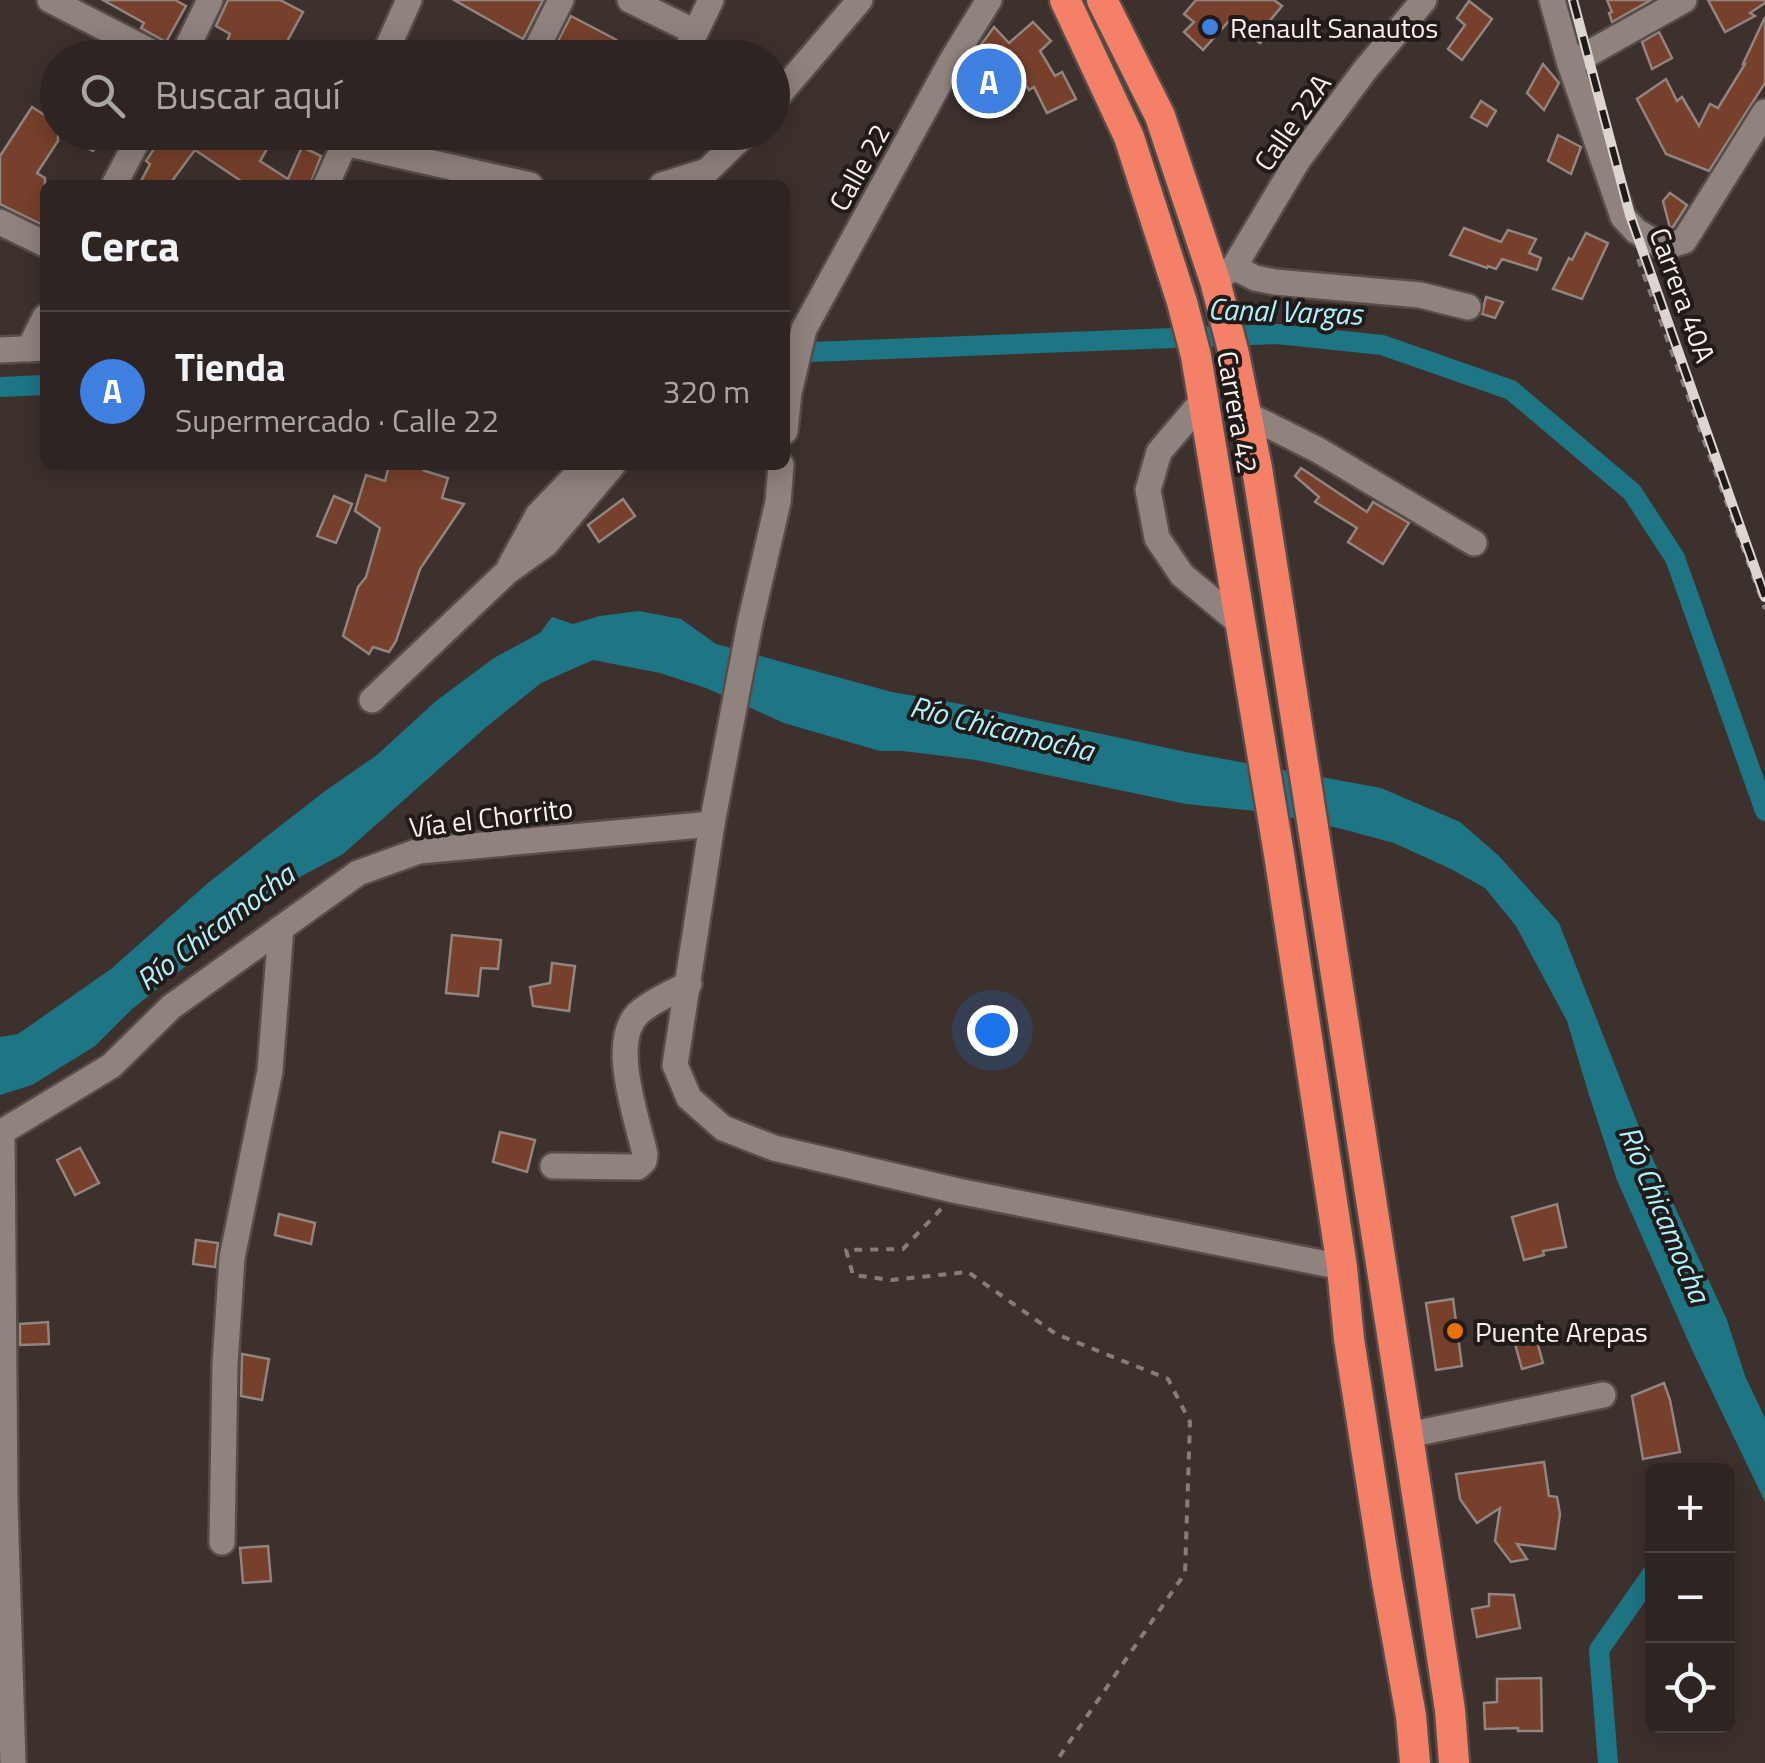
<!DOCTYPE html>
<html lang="es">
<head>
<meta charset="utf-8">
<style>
	body { margin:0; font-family:"Titillium Web",sans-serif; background:#3a312f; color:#f1f3f6 }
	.controls { position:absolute; right:30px; bottom:30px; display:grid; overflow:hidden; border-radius:15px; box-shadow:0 5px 25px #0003 }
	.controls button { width:90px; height:90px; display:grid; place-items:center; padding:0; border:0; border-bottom:2px solid #494240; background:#2e2522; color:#f1f3f6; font:50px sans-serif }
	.you { position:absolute; left:992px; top:1030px; width:35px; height:35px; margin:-25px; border:8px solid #fff; border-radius:50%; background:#1a73e8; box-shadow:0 0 0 15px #1a73e833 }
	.badge { display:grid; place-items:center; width:65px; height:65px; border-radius:50%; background:#ea580c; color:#fff; font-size:32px; font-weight:700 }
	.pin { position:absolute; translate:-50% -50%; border:5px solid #fff; box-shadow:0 2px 10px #0006 }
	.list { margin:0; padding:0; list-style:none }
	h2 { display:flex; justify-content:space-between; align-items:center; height:130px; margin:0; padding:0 40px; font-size:42px }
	h2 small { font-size:32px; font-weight:400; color:#a7a5a5 }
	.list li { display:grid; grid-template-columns:65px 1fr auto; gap:30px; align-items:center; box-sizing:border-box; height:160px; padding:0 40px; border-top:2px solid #494240 }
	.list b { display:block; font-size:38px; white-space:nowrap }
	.list p { margin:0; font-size:32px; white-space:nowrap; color:#a7a5a5 }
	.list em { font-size:32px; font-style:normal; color:#a7a5a5 }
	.icon { flex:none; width:55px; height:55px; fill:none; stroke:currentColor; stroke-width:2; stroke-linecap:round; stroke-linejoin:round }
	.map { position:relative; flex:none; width:1765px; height:1763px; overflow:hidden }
	.search { position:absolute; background:#2e2522; box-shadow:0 5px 25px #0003; left:40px; top:40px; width:750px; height:110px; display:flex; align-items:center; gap:25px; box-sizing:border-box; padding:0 35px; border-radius:55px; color:#a7a5a5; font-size:38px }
	.panel { position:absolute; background:#2e2522; box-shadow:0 5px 25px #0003; left:40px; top:180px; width:750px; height:290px; border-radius:15px }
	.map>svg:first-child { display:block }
	.water { fill:#1e7685 }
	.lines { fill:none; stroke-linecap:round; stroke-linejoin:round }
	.canal { stroke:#1e7685; stroke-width:20 }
	.building { fill:#76402c; stroke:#92847f; stroke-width:2.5 }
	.minor-casing { stroke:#564d49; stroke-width:30 }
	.highway-casing { stroke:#564d49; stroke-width:35 }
	.path { stroke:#877c79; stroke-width:4; stroke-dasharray:8 8; stroke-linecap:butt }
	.minor { stroke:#90827d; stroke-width:25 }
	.highway { stroke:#f48167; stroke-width:30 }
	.rail-casing { stroke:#ddd5d2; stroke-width:10 }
	.rail { stroke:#201a18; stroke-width:6; stroke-dasharray:19; stroke-linecap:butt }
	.shop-dot { fill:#3f7fe0; stroke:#201a18; stroke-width:4 }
	.food-dot { fill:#e8710a; stroke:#201a18; stroke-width:4 }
	.labels { text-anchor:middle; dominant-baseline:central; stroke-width:8; stroke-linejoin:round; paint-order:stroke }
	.poi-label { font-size:28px; fill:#f9f1ee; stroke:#201a18; text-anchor:start }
	.street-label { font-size:28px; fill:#f9f1ee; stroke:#201a18 }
	.water-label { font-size:30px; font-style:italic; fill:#b0f1fe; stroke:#201a18 }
</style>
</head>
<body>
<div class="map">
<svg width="1765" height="1763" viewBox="0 0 1765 1763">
	<rect width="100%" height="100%" fill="#3d312d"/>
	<polygon class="water" points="639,611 681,619 716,644 892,692 966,705 1186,752 1381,788 1460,822 1499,856 1559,923 1645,1142 1727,1320 1745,1376 1765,1418 1765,1502 1693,1352 1617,1180 1589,1095 1567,1021 1516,926 1485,888 1451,869 1394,843 1342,829 1266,812 1186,804 976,760 903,751 880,751 784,723 706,688 660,673 593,660 541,683 485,728 343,854 294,880 132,1009 95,1046 32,1085 0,1095 0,1037 18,1034 111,969 208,883 266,837 325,791 377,755 436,701 494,658 540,633 552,617 573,624 600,616"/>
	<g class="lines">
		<g class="canal">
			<polyline points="785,353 1277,334 1382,345 1511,390 1632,492 1675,558 1765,811"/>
			<polyline points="0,387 45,385"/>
			<polyline points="1608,1763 1599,1650 1652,1574"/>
		</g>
	</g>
	<g class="building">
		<polygon points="103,0 175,0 186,6 166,42 141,28 144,23"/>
		<polygon points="228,0 280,0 303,12 278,58 261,50 258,58 220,58 230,34 216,26"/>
		<polygon points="454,0 543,0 523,39"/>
		<polygon points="1196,0 1274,0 1282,6 1268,23 1274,28 1260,43 1229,21 1203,50 1184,32 1194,22 1184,14"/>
		<polygon points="1607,0 1651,0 1612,22 1609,13 1612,12"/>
		<polygon points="1708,0 1765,0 1765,3 1750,13 1755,16 1725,32"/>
		<polygon points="1469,1 1492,19 1462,60 1448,49 1465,25 1457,18"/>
		<polygon points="571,16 613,38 646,58 549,58"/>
		<polygon points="1765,17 1765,83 1709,171 1666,154 1637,99 1666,79 1677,101 1682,97 1699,126 1710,104 1718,108 1745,64 1743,64"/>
		<polygon points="1033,22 1051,41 1040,51 1055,76 1062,72 1076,99 1047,113 1034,87 1029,90 1017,72 1008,80 978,49 994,27 1009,43"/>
		<polygon points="1659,32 1672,58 1652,69 1642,42"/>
		<polygon points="1543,64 1559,83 1544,110 1527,93"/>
		<polygon points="58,96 58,141 37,173 45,178 45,226 0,204 0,156 32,107 46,116"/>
		<polygon points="1481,101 1496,111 1487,126 1471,117"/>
		<polygon points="62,132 104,132 93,151"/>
		<polygon points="165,132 208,132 235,148 245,132 277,132 260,161 288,179 302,147 321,156 310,185 247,185 195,150 169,185 139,185 150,164 146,161"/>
		<polygon points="1558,135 1581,147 1571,174 1548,161"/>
		<polygon points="1670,193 1687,205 1673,227 1670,228 1663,201"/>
		<polygon points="1464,228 1501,242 1508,230 1536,239 1529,253 1541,258 1537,270 1502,259 1496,269 1488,266 1487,268 1450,255"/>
		<polygon points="1586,233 1608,243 1582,299 1553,289 1569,258 1572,260"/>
		<polygon points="1486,297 1503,302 1495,318 1482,314"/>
		<polygon points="389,465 416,465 425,471 448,478 442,498 464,504 420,569 396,641 389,652 373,647 369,654 343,636 358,587 366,577 380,528 355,511 366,475 385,481"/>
		<polygon points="1301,468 1367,512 1373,502 1409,523 1383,564 1348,542 1357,528 1315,502 1319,497 1295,476"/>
		<polygon points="334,496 352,504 336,543 317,536"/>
		<polygon points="623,499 635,516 599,542 588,525"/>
		<polygon points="452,935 501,940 498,969 481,968 478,996 446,993"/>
		<polygon points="552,963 575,966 569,1011 533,1006 530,987 550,983"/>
		<polygon points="500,1132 535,1140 527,1172 493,1162"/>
		<polygon points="80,1148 99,1183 75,1195 57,1160"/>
		<polygon points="1557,1204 1566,1247 1543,1251 1544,1255 1524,1260 1512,1217"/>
		<polygon points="279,1214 315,1223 311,1244 275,1235"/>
		<polygon points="196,1240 218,1243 215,1267 193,1264"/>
		<polygon points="1453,1299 1462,1366 1436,1370 1426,1303"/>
		<polygon points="48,1322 49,1344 20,1345 20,1324"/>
		<polygon points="1536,1338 1543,1363 1522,1369 1515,1344"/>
		<polygon points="242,1354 269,1359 262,1400 241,1396"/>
		<polygon points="1664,1383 1670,1400 1680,1452 1643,1459 1632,1396"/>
		<polygon points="1544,1462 1549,1496 1557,1497 1560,1514 1555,1549 1517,1544 1527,1559 1511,1562 1495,1541 1500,1508 1477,1523 1460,1499 1456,1474"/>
		<polygon points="268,1546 271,1581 243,1583 240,1548"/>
		<polygon points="1489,1594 1514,1595 1520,1628 1477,1637 1472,1609 1489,1606"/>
		<polygon points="1541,1678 1542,1731 1518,1731 1518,1728 1485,1729 1484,1703 1497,1702 1497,1679"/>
	</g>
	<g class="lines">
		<defs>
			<g id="minor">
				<polyline points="50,0 163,58"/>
				<polyline points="630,0 695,32"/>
				<polyline points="1552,0 1570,64 1623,217 1636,231 1664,247 1684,241 1765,112"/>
				<polyline points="538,46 561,0"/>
				<polyline points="182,58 210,0"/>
				<polyline points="383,58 409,0"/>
				<polyline points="683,58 711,0"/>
				<polyline points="1570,64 1684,0"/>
				<polyline points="772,103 860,0"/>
				<polyline points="322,132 345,143 530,185"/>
				<polyline points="114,185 142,132"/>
				<polyline points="326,185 350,132"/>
				<polyline points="662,185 707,171 747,132"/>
				<polyline points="0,222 45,244"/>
				<polyline points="1234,267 1255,278 1275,282 1420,295 1468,307"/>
				<polyline points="1215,281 1234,267 1298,160 1365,70 1424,0"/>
				<polyline points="29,349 45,317"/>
				<polyline points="0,350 45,348"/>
				<polyline points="1204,399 1159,452 1148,490 1157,538 1182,575 1240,623"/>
				<polyline points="1246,414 1318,450 1474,543"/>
				<polyline points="785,431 789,393 804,329 952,60 989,0"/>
				<polyline points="510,566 538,515 586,465"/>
				<polyline points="372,700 508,571 546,544 613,465"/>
				<polyline points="712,824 675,1065 689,1098 723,1128 774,1148 958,1191 1342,1267"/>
				<polyline points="2,1132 5,1503 13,1763"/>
				<polyline points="0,1133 111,1066 171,1007 358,873 419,851 712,824 750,623 778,502 781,465"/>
				<path d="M 553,1166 L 638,1167 L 644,1161 L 645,1154 C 637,1118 607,1037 641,1011 C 654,1000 673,992 689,984"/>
				<polyline points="1408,1435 1603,1395"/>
				<polyline points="222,1542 225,1364 232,1258 270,1071 281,928"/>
			</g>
			<g id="highway">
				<polyline points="1065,0 1129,137 1182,302 1196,356 1279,854 1342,1267 1349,1339 1386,1576 1411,1716 1415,1763"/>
				<polyline points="1102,0 1160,116 1215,281 1234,354 1257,468 1429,1571 1450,1710 1454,1763"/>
			</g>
		</defs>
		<use href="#minor" class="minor-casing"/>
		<use href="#highway" class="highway-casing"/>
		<g class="path">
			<polyline points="1638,259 1765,609"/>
			<polyline points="941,1209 903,1249 846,1250 853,1275 891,1280 968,1272 1056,1334 1168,1379 1190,1422 1185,1573 1055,1763"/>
		</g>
		<use href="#minor" class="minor"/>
		<use href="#highway" class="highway"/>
		<defs>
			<polyline id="rail" points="1573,0 1630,215 1765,597"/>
		</defs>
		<use href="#rail" class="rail-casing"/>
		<use href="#rail" class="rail"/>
	</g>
	<circle class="shop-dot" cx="1210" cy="27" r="10"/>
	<circle class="food-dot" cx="1455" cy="1331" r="10"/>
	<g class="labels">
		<g class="poi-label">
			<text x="1230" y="27">Renault Sanautos</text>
			<text x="1475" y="1331">Puente Arepas</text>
		</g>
		<g class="street-label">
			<text transform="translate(1292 122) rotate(-55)">Calle 22A</text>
			<text transform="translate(859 167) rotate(-61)">Calle 22</text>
			<text transform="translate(1683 295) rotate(70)">Carrera 40A</text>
			<text transform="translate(1238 412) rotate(80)">Carrera 42</text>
			<text transform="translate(491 817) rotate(-7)">Vía el Chorrito</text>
		</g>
		<g class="water-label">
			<text transform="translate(1285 311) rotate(2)">Canal Vargas</text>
			<text transform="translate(1002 728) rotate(14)">Río Chicamocha</text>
			<text transform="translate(215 927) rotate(-37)">Río Chicamocha</text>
			<text transform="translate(1665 1214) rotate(67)">Río Chicamocha</text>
		</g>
	</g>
</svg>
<div class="controls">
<button>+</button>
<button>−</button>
<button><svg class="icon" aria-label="locate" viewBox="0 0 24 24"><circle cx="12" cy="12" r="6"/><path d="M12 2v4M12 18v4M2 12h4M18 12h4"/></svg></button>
</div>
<div class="you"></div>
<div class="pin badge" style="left:989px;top:81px;background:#3f7fe0">A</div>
<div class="search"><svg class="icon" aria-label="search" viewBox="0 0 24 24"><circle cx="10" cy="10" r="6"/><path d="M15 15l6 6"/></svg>Buscar aquí</div>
<section class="panel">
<h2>Cerca<small></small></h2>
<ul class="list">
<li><span class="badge" style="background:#3f7fe0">A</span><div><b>Tienda</b><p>Supermercado · Calle 22</p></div><em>320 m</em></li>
</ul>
</section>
</div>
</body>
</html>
